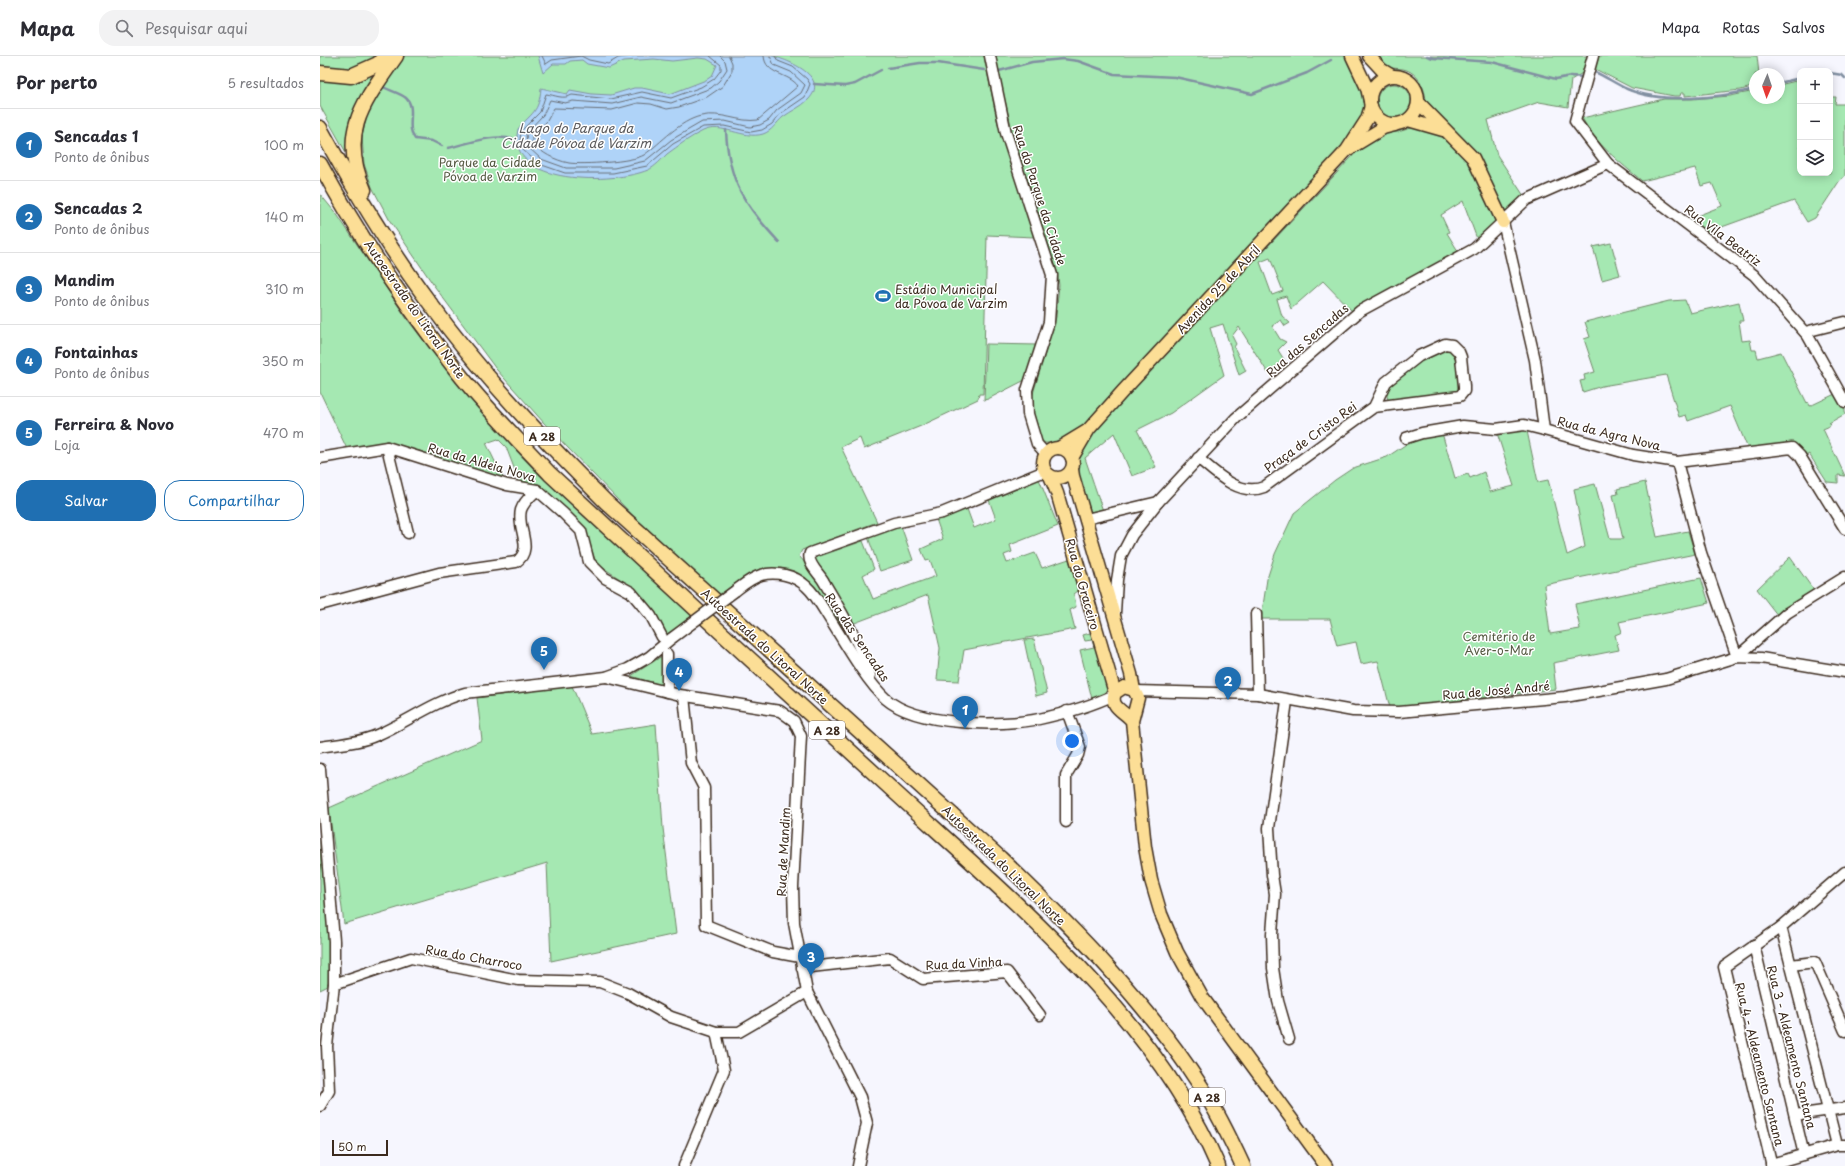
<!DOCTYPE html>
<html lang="pt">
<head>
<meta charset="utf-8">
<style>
	body { margin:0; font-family:"Playpen Sans",sans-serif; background:#f2f2f3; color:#2b2b33 }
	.controls { position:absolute; right:12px; top:12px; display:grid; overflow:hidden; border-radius:8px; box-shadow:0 2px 10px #0003 }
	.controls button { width:36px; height:36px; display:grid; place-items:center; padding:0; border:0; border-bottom:1px solid #e1e1e2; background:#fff; color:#2b2b33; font:20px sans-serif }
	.compass { position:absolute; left:1429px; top:12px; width:36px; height:36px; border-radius:50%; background:#fff; box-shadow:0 2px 10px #0003; rotate:182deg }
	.scale { position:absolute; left:12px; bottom:10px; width:56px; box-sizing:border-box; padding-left:4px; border:2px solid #3b2a1e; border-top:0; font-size:11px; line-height:14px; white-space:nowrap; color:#3b2a1e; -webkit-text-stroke:3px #fff; paint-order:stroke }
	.you { position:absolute; left:752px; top:685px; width:14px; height:14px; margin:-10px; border:3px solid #fff; border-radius:50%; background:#1a73e8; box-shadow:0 0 0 6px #1a73e833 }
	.badge { display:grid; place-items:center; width:26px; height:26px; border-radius:50%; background:#1f6fb2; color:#fff; font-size:13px; font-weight:700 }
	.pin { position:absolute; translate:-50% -33px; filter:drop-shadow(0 1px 2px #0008) }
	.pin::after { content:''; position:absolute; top:21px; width:14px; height:12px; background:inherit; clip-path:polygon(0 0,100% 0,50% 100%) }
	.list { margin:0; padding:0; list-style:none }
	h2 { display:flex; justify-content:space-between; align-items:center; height:52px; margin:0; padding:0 16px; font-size:17px }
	h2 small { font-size:13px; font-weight:400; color:#7c7c81 }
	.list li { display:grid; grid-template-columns:26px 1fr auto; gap:12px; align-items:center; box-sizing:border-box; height:72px; padding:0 16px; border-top:1px solid #e1e1e2 }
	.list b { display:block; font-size:15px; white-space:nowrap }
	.list p { margin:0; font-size:13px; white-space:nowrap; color:#7c7c81 }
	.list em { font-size:13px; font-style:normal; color:#7c7c81 }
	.actions { display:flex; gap:8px; padding:12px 16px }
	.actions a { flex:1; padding:9px 0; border:1px solid #1f6fb2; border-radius:16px; text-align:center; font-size:14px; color:#1f6fb2 }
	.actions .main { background:#1f6fb2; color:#fff }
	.icon { flex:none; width:22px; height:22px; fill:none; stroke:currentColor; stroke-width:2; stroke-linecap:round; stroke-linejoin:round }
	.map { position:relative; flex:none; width:1525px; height:1110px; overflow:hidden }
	header { display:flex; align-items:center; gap:24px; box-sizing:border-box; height:56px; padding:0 20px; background:#fff; border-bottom:1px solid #e1e1e2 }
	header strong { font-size:19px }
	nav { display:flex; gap:22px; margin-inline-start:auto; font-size:14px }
	.search { width:280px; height:36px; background:#f2f2f3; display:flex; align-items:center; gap:10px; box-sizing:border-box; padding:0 14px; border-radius:16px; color:#7c7c81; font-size:15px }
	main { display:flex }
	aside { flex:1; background:#fff }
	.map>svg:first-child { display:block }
	.green { fill:#a5e8b2; stroke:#708968; fill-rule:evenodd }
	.water { fill:#afd3f8; stroke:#818fa1 }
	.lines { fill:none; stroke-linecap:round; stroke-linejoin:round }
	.shore { stroke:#696e75; stroke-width:1 }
	.stream { stroke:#818fa1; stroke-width:2.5 }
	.minor-casing { stroke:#3b2a1e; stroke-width:13 }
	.major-casing { stroke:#3b2a1e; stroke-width:15 }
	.highway-casing { stroke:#3b2a1e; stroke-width:17 }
	.minor { stroke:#fff; stroke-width:10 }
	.major { stroke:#fcde96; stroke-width:12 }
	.highway { stroke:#fcde96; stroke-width:14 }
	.minor-bridge-casing { stroke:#3b2a1e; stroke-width:13; stroke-linecap:butt }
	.minor-bridge { stroke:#fff; stroke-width:10 }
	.labels { text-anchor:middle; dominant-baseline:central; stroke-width:3; stroke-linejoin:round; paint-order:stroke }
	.shield { fill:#fff; stroke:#766a62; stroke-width:1 }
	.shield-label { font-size:11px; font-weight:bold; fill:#3b2a1e }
	.park-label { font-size:12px; fill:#565a43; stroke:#fff }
	.street-label { font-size:12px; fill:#3b2a1e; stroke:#fff }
	.poi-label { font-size:12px; fill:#3b2a1e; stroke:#fff; text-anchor:start }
	.water-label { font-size:13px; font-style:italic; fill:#5e5d5f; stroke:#fff }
</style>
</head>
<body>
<header>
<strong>Mapa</strong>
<div class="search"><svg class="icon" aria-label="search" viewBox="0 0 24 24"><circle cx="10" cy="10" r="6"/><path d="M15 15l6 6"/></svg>Pesquisar aqui</div>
<nav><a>Mapa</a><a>Rotas</a><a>Salvos</a></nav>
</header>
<main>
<aside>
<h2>Por perto<small>5 resultados</small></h2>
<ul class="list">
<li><span class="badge">1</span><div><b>Sencadas 1</b><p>Ponto de ônibus</p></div><em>100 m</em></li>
<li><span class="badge">2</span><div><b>Sencadas 2</b><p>Ponto de ônibus</p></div><em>140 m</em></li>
<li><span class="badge">3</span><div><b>Mandim</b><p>Ponto de ônibus</p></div><em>310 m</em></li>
<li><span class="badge">4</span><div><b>Fontainhas</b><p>Ponto de ônibus</p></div><em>350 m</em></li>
<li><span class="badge">5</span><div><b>Ferreira &amp; Novo</b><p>Loja</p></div><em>470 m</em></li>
</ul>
<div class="actions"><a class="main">Salvar</a><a>Compartilhar</a></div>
</aside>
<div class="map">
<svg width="1525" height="1110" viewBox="0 0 1525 1110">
	<rect width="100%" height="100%" fill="#f6f6fe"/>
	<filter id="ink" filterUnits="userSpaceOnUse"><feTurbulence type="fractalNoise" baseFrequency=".025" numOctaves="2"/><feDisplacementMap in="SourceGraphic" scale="8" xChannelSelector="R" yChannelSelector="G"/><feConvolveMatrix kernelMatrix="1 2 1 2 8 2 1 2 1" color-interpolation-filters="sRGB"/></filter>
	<g filter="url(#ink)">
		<g class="green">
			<polygon points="0,0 59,0 34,15 0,11"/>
			<path d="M 82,0 L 664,0 L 677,64 L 714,181 L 667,179 L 663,338 L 659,338 L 658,343 L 601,370 L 544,393 L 540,382 L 521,391 L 557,466 L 482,494 L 479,500 L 500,524 L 539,600 C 526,579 500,530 480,518 C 469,511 451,510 438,515 C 424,520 412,530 399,539 L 321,468 L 224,367 L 176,313 L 115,231 L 70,165 L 52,131 L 44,108 L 42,81 L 47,58 Z"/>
			<polygon points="674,0 1026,0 1043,37 1044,60 1037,74 766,370 744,387 724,387 721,383 713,355 712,341 736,261 739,229 737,215 694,82"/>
			<path d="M 1055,0 L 1268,0 L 1264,16 L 1251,24 L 1248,51 L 1219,46 L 1168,64 L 1177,99 L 1204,140 L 1183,160 L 1157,96 L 1106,50 C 1107,35 1099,16 1083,13 C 1076,12 1070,13 1064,9 C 1061,7 1058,3 1055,0 Z"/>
			<polygon points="1279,0 1437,0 1439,18 1435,18 1435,30 1421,34 1365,40 1365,37 1361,37 1360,40 1354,40 1312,32 1275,13"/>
			<polygon points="61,12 28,100 0,50 0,22"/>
			<path d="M 1480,24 L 1480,117 L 1510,117 L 1510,41 L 1516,41 L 1515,48 L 1525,48 L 1525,120 L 1520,124 L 1495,162 L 1487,166 L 1474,145 L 1388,176 L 1369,163 L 1402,150 L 1392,127 L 1381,130 L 1375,112 L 1322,125 C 1301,107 1275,88 1262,62 L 1344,43 L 1372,43 L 1410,40 L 1435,35 L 1435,42 L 1459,42 L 1459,29 Z"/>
			<circle cx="1074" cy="45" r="17"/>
			<path d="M 1094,71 L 1120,79 L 1149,104 L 1178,166 L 1157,183 L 1143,145 L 1121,159 L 1129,176 L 1127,177 L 1138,195 L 1033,256 L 1003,225 L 971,253 L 966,240 L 957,243 L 962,260 L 970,267 L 965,270 L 961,264 L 952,270 L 960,283 L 966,286 L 958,294 L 968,310 L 967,312 L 962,305 L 948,317 L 919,271 L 912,280 L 916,288 L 914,291 L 926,315 L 919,319 L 903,268 L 890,272 L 904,319 L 851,357 L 817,374 L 836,411 L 812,420 L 794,377 L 765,402 L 783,455 L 767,458 L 757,417 L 759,401 L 764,386 L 1044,88 L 1067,76 L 1078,76 ZM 950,202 L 963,235 L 952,239 L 940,206 Z"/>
			<polygon points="0,138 18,160 87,263 118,303 372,560 347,583 312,531 276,507 270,488 257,467 223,433 201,430 186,391 178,383 166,387 185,426 100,395 75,389 27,393 0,336"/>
			<polygon points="1291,187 1300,219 1282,224 1273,191"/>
			<polygon points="1365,244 1370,257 1419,246 1423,265 1419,265 1422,285 1430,284 1432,294 1436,294 1438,302 1461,296 1487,347 1488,346 1490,350 1515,338 1525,352 1525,358 1509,367 1510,370 1503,373 1525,420 1518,419 1518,427 1507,426 1489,398 1484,401 1480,391 1476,389 1428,393 1410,350 1368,365 1366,359 1359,361 1346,319 1282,330 1263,336 1260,325 1265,324 1264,319 1275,316 1264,283 1270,281 1265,266 1349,245"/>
			<polygon points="666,288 718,289 705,324 668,343 664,344"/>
			<path d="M 1127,293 C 1139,296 1143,326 1137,336 L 1068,344 L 1066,336 L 1068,330 L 1101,304 Z"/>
			<polygon points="1204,371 1204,374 1207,375 1218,426 1228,424 1230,431 1247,499 1265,491 1254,433 1275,428 1290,483 1303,483 1293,439 1298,438 1297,433 1325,426 1337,481 1368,475 1375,498 1224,529 1230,578 1260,573 1255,548 1381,522 1389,547 1299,566 1302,576 1295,579 1299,594 1233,607 1236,633 1083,651 1070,652 1058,605 1041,608 1036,586 1017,590 1010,563 941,563 947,523 955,498 974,457 1015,424 1033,412 1067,401 1091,385 1122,377 1135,422 1148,418 1150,422 1164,416 1170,436 1194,430 1177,377"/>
			<polygon points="719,423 738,470 690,489 692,496 684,499 687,507 715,497 722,512 749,503 758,535 754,538 756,551 750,554 755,573 644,594 639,625 617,624 620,592 608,539 532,568 494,502 543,485 554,513 543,519 553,543 616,520 610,504 606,505 601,493 623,483 616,463 647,453 654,472 676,463 669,444"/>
			<polygon points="581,470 593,504 560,515 548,481"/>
			<polygon points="1470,501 1495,536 1458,560 1437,533"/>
			<polygon points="770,577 774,578 787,634 784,639 772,643 760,594 774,591 772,584 765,585 763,579"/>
			<polygon points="714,583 727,637 716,640 704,584"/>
			<polygon points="345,598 344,630 311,620"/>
			<polygon points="252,630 272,678 336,668 343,772 356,878 231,905 227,807 24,868 9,752 162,684 157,642"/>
			<polygon points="0,776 11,844 8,930 0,934"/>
		</g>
		<path class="water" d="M 218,0 L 452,0 C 468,4 511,21 488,44 C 481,51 471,55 463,61 C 456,67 452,75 443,78 C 423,84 402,66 383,75 C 370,81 358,90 347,98 C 342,103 335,111 328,114 C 295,128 185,131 198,73 C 212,56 219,57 221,32 L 247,38 L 250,34 L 272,38 L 291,39 L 314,32 L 322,32 L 350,38 L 386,24 L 392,20 L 397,9 L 387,3 L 378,2 L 352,5 L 334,3 L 304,5 L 289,12 L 267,8 L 262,4 L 250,5 L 246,8 L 233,8 L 223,17 Z"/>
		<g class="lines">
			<g class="shore">
				<polyline points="222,0 226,8 232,4 261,0 269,4 288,8 298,2 313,0"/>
				<path d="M 390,0 L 401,9 L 401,14 L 394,23 L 381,31 L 351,42 L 322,36 L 291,43 L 252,39 C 243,44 235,39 226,38 L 220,56 L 201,75 L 200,84 L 203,94 L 219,108 L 245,117 L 293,117 L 327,110 L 353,88 L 383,71 L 404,70 L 431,76 L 442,74 L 452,68 L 460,58 L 485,41 L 490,28 L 487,23 L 473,11 L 458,5 L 455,0"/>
				<polyline points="400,0 405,5 407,13 399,25 391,32 351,47 321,41 292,48 253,45 245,47 230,44 223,59 206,77 207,90 221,103 246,112 294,112 325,105 351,84 382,66 405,65 430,71 440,69 449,64 457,54 481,37 485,29 471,16 454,9 450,0"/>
				<path d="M 409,0 L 412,7 L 412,15 L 403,30 L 387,41 L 359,51 L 347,53 L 331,48 L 318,47 L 292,54 L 234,52 L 227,65 L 212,80 L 212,87 C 222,97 234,104 249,107 C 263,109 312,106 324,99 C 342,86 359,65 381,60 C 401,55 419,67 438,64 L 478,30 C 469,17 445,19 444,0"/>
			</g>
			<g class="stream">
				<polyline points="1107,0 1113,2 1172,6 1236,23 1251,20 1264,21"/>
				<polyline points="568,12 600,7 618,7 664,14"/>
				<polyline points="679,15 712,6 743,3 758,5 794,18 855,21 932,38 987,17 1011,4"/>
				<path d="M 1275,16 C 1286,21 1296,28 1307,33 C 1341,48 1400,42 1435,33"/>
				<polyline points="1510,17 1522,19 1525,22"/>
				<polyline points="1459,27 1480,22"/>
				<polyline points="494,28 525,30 535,28 561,14"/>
				<path d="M 63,31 C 69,34 82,38 86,42 C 97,52 85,71 95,83 L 112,85 L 122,90"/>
				<path d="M 406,74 C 408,125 425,150 459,186"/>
				<path d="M 128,92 C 151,87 172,77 196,84"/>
			</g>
			<defs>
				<g id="minor">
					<polyline points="670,0 686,77 732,219 729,266 707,334 708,358 717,388 726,398"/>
					<polyline points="1273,0 1255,65 1288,108 1434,219 1488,280 1525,346"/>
					<polyline points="1183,166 1215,304 1224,374 1313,399 1357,406 1472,392 1480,400 1525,473"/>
					<polyline points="1485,276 1525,266"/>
					<polyline points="1086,382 1102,377 1143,370 1176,373 1204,369 1224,374"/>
					<polyline points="67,391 88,477"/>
					<polyline points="0,402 67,391 187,429 217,434 243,457 261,475 269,506 285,522 311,536 331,560 342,581"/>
					<path d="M 878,402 C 896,417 919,441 944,431 L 1054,351 L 1066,326 L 1099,300 L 1125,288 L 1132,289 L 1139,296 L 1141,301 L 1144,330 L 1144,335 L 1140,340 L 1054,351"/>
					<polyline points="1357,406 1381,497 1417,601 1467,557 1525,521"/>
					<polyline points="766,463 838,446"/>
					<path d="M 415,535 C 423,529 431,522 441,519 C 456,515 474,519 486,530 C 494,537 500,547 506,557 C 522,582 545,624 566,643 C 597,670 681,671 719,663 C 742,658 773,649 794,639"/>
					<path d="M 0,549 L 119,517 L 196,506 C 215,493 196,472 201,454 C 204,445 211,440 217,434"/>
					<polyline points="795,557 797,524 801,500 812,479 838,446 916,362 1040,255 1154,193 1206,144 1288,108"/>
					<polyline points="936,558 938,638"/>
					<path d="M 550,619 C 539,586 522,556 504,526 C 500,518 486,507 490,497 L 574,467 L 622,457 L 725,415"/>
					<polyline points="286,621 360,639 460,655 474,665 481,680 473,831 474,867 487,936 540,1041 547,1067 538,1110"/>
					<polyline points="815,635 938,638 1033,655 1079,656 1245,641 1346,623 1417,601 1441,602 1525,616"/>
					<polyline points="347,636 347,598"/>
					<polyline points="364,640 371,707 384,732 386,869 453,896 480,901"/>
					<polyline points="967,645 949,772 952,819 955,838 952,878 953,912 958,945 969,983"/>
					<path d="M 0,691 C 19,688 39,687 57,679 C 87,666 113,646 145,637 L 286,621 L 308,613 L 329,601 L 352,582"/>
					<polyline points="0,713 14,885 14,928 91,902 198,924 280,926 308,937 351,961 396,976 419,976 487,936"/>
					<polyline points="746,766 746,719 758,699 760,691 747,655"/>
					<polyline points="1461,871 1517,1089"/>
					<polyline points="1434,889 1484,1099"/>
					<polyline points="1471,909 1495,906 1525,975"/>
					<polyline points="482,912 570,902 603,923 687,916 720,959"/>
					<polyline points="0,1050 9,1035 7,990 14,928"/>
					<polyline points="1475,1059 1525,1052"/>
					<polyline points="1451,1108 1517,1089 1525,1089"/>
					<polyline points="364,1110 404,1014 396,976"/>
					<polyline points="1452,1110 1404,911 1461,871 1525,816"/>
				</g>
				<g id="major">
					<polyline points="1032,0 1047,32 1050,45"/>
					<polyline points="1049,0 1062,14 1072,20"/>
					<circle cx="1074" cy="44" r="24"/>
					<polyline points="1099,47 1153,102 1183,166"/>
					<polyline points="1088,64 1123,74"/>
					<polyline points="1030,92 1063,72 1075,69"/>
					<circle cx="738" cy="407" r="15"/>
					<polyline points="739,392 767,375"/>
					<polyline points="752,402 769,373 803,335 1027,94 1047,63 1051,50"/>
					<polyline points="752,413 753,420 811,618 814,634"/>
					<polyline points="730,420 737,437 795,637"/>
					<path d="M 812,665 C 805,655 789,652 795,637 L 804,631 L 814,634 L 818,642 L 812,665 L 825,791 L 831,824 L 841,858 L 857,896 L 882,941 L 1006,1110"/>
				</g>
				<g id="highway">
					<polyline points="0,17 31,20 58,8 65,0"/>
					<path d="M 0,72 C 33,132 68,191 109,246 C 161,318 223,383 286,446 L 680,802 C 753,872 827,946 882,1032 C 898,1057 911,1084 923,1110"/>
					<path d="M 0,108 C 39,180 86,250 137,315 C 165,351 198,384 230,418 C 342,522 453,625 566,728 C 685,838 833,958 898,1110"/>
					<path d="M 44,134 C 18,76 44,46 76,0"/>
				</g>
			</defs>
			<use href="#minor" class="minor-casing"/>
			<use href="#major" class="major-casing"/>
			<use href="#highway" class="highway-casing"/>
			<use href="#minor" class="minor"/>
			<use href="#major" class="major"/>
			<use href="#highway" class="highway"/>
			<defs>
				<polyline id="minor-bridge" points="352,582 415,535"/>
			</defs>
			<use href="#minor-bridge" class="minor-bridge-casing"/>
			<use href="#minor-bridge" class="minor-bridge"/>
		</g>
	</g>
	<defs>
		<symbol id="stadium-bare" viewBox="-9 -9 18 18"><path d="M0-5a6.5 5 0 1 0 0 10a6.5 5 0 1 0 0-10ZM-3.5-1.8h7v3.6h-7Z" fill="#1f6fb2" stroke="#fff" stroke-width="2.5" paint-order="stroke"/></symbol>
	</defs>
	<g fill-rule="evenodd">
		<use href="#stadium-bare" x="552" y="229" width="22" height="22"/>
	</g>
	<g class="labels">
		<g class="shield">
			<rect x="204" y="371" width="36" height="18" rx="3"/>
			<rect x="489" y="665" width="36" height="18" rx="3"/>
			<rect x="869" y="1032" width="36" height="18" rx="3"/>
		</g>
		<g class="shield-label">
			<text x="222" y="380">A 28</text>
			<text x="507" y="674">A 28</text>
			<text x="887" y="1041">A 28</text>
		</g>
		<g class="park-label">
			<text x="170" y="106">Parque da Cidade<tspan x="170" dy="14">Póvoa de Varzim</tspan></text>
			<text x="1179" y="580">Cemitério de<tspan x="1179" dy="14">Aver-o-Mar</tspan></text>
		</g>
		<g class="street-label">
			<text transform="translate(720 139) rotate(72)">Rua do Parque da Cidade</text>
			<text transform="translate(1403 179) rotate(37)">Rua Vila Beatriz</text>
			<text transform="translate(898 233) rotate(-47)">Avenida 25 de Abril</text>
			<text transform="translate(95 253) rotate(55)">Autoestrada do Litoral Norte</text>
			<text transform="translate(987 284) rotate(-41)">Rua das Sencadas</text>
			<text transform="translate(1289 377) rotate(14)">Rua da Agra Nova</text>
			<text transform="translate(990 381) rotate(-36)">Praça de Cristo Rei</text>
			<text transform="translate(162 406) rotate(16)">Rua da Aldeia Nova</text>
			<text transform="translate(763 528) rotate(74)">Rua do Graceiro</text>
			<text transform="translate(538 581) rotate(56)">Rua das Sencadas</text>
			<text transform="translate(445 590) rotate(42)">Autoestrada do Litoral Norte</text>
			<text transform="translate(1176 634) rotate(-5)">Rua de José André</text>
			<text transform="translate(463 796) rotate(-87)">Rua de Mandim</text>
			<text transform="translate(684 809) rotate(44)">Autoestrada do Litoral Norte</text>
			<text transform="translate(154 901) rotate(10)">Rua do Charroco</text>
			<text transform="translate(644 907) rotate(-3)">Rua da Vinha</text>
			<text transform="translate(1472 991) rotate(76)">Rua 3 - Aldeamento Santana</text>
			<text transform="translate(1440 1008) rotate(76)">Rua 4 - Aldeamento Santana</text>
		</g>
		<g class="poi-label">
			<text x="575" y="233">Estádio Municipal<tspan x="575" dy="14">da Póvoa de Varzim</tspan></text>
		</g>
		<g class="water-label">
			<text x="256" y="71">Lago do Parque da<tspan x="256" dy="15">Cidade Póvoa de Varzim</tspan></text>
		</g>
	</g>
</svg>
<div class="controls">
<button>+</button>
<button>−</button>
<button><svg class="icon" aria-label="layers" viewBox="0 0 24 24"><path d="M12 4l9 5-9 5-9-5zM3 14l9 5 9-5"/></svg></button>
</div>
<svg class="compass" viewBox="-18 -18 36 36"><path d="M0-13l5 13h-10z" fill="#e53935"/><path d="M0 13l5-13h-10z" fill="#7c7c81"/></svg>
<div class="scale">50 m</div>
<div class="you"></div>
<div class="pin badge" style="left:645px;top:673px">1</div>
<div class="pin badge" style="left:908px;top:644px">2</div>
<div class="pin badge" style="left:491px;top:920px">3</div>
<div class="pin badge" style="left:359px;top:635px">4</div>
<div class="pin badge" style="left:224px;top:614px">5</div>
</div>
</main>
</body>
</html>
